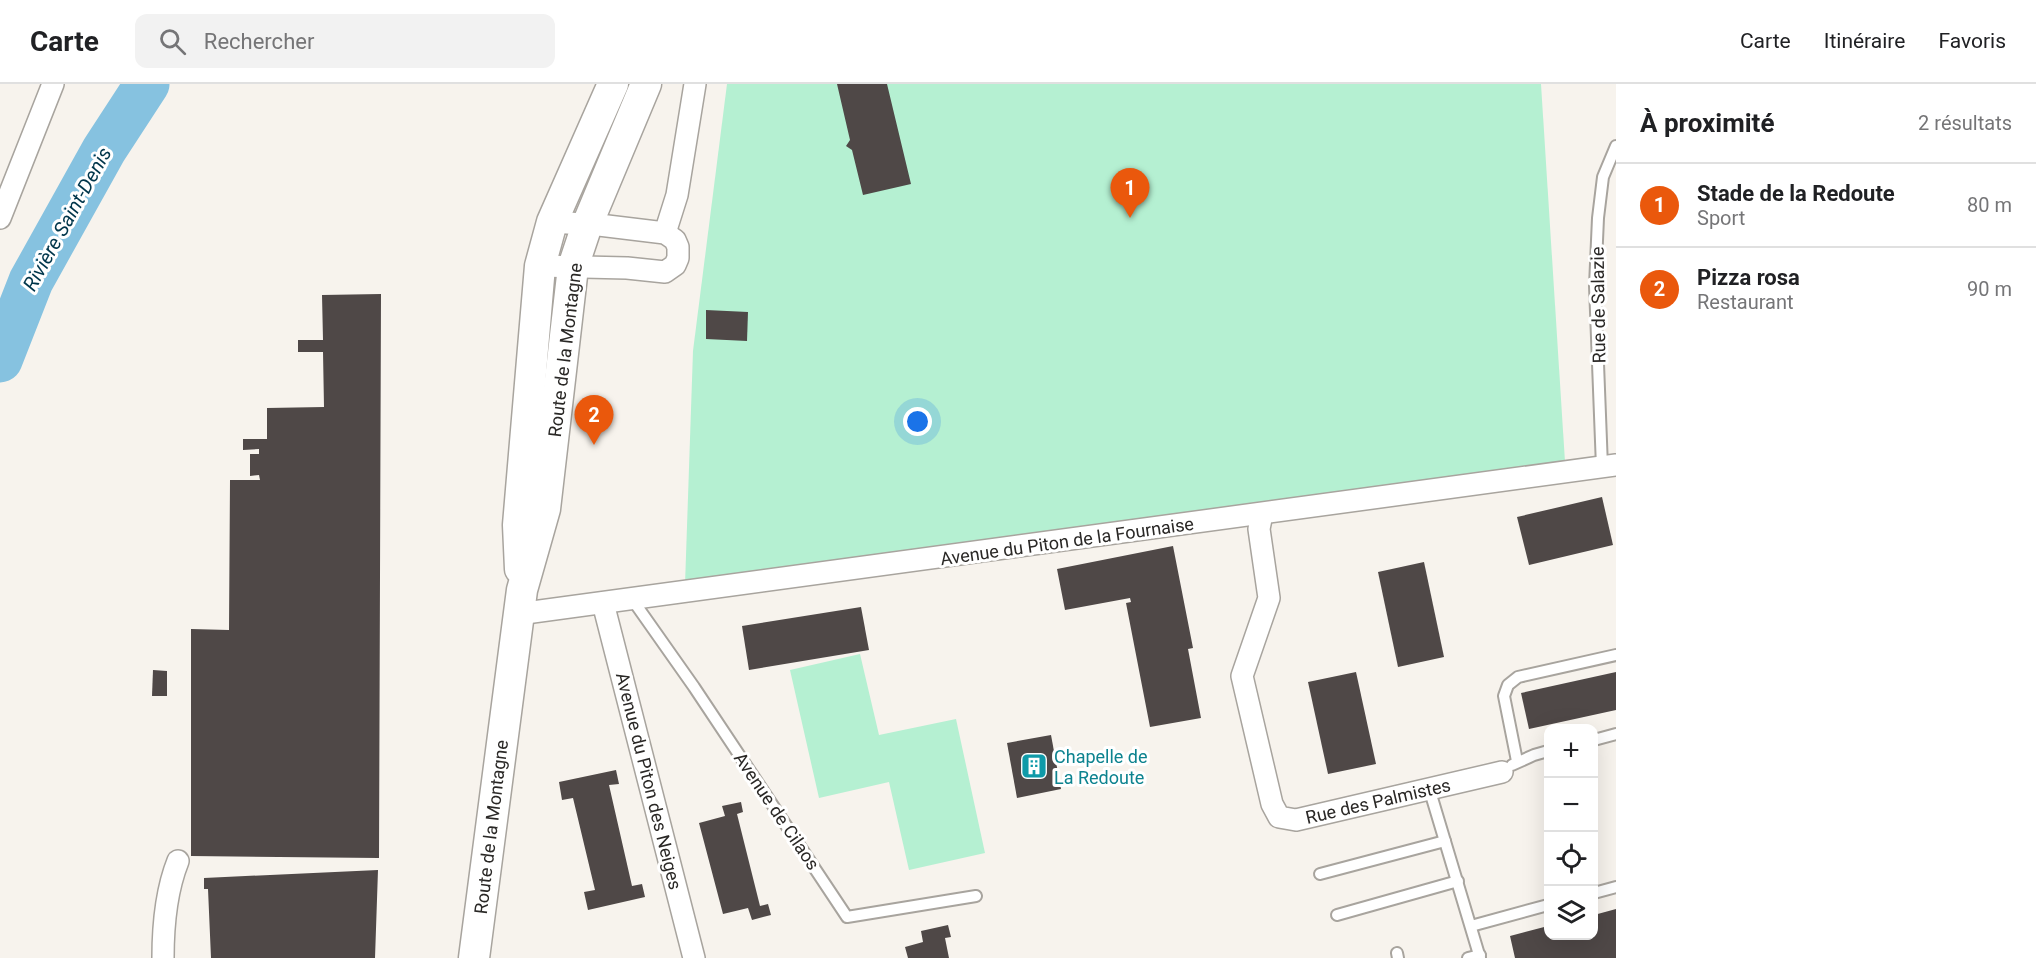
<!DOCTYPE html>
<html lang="fr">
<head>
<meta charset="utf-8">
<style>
	body { margin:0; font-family:Roboto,sans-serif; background:#f2f2f2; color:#202124 }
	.controls { position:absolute; right:18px; bottom:18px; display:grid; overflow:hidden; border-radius:12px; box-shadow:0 6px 24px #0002 }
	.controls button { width:54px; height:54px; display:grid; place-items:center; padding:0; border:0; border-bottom:2px solid #e0e0e0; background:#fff; color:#202124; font:30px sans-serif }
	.you { position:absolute; left:918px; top:338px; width:21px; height:21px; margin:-15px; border:4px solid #fff; border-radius:50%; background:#1a73e8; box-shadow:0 0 0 9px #1a73e833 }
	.badge { display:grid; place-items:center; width:39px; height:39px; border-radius:50%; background:#ea580c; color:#fff; font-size:20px; font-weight:700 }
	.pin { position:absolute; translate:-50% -50px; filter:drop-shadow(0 2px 3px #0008) }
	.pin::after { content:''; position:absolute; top:32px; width:21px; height:18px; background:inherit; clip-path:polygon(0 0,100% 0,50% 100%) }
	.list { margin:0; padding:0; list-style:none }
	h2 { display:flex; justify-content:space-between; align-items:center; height:78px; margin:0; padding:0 24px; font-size:26px }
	h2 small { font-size:20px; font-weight:400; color:#757577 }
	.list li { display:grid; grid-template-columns:39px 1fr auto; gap:18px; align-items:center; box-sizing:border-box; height:84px; padding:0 24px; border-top:2px solid #e0e0e0 }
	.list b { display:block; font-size:22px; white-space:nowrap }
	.list p { margin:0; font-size:20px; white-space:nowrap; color:#757577 }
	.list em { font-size:20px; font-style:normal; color:#757577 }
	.icon { flex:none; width:33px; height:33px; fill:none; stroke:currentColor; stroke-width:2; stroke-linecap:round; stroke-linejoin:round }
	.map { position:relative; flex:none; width:1616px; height:874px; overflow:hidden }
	header { display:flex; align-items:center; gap:36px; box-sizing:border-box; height:84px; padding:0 30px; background:#fff; border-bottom:2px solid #e0e0e0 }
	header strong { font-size:28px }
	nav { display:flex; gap:33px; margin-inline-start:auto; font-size:21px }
	.search { width:420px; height:54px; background:#f2f2f2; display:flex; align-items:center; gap:15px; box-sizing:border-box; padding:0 21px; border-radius:12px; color:#757577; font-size:22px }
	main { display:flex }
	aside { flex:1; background:#fff }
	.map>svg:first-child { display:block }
	.green { fill:#b5f0d2 }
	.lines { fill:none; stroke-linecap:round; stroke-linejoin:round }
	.river { stroke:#86c2e0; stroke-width:45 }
	.building { fill:#4f4847 }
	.lane-casing { stroke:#a8a49e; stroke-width:14 }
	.street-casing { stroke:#a8a49e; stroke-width:24 }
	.secondary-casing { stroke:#a8a49e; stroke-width:33 }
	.lane { stroke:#fff; stroke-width:10 }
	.street { stroke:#fff; stroke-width:21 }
	.secondary { stroke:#fff; stroke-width:30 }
	.labels { text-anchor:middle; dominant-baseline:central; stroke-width:6; stroke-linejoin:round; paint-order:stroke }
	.street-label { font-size:18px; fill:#2a2826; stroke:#fff }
	.culture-label { font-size:18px; fill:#0d838f; stroke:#fff; text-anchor:start }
	.water-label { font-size:20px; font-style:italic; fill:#00364b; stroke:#fff }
</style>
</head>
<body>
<header>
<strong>Carte</strong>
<div class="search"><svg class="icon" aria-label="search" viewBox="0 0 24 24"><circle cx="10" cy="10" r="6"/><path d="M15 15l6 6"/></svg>Rechercher</div>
<nav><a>Carte</a><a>Itinéraire</a><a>Favoris</a></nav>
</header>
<main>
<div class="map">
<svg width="1616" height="874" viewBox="0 0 1616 874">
	<rect width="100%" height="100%" fill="#f7f3ed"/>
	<g class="green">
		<polygon points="727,0 1541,0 1565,378 685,501 693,267"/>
		<polygon points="860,570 879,651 956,635 985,769 909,786 889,698 819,714 790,586"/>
	</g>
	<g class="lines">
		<polyline class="river" points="0,276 31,197 104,66 147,0"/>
	</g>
	<g class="building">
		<polygon points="837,0 887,0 911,100 863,111 852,66 846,62 850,56"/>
		<polygon points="381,210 379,774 191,772 191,545 229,546 230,396 260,396 259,391 250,392 250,370 259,370 259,365 243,366 243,355 267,355 267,324 324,323 323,268 298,268 298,256 323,256 322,211"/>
		<polygon points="706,226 748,228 747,257 706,255"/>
		<polygon points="1602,413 1613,461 1529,481 1517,433"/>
		<polygon points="1173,462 1193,564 1188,565 1201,634 1150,643 1126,519 1131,518 1130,514 1065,526 1057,485"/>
		<polygon points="1424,478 1444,573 1398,583 1378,488"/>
		<polygon points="861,523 869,566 749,586 742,542"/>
		<polygon points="153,586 167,587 167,612 152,612"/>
		<polygon points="1356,588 1376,680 1328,690 1308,598"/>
		<polygon points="1616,588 1616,626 1529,645 1521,609"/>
		<polygon points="1051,651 1061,705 1017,714 1007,659"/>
		<polygon points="616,686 619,700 609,701 632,802 642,800 645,813 588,826 584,808 595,806 573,714 562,716 559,698"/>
		<polygon points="741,718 743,728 737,730 760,822 768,820 771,831 752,836 748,824 723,830 699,739 725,732 722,722"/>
		<polygon points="378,786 375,874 211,874 208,805 204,805 204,794"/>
		<polygon points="1616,825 1616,874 1515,874 1510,852 1548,842 1548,852 1594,852 1594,831"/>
		<polygon points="948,841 951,853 945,854 949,874 908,874 905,863 923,858 921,847"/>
	</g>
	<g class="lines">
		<defs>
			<g id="lane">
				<polyline points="1602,383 1595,202 1598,134 1603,93 1616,62"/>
				<polyline points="632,515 694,603 847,833 976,812"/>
				<polyline points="1594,656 1616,650"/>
				<polyline points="1517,677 1504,612 1508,601 1518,593 1616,571"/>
				<polyline points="1512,681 1534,671 1548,667"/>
				<polyline points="1429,704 1480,874"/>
				<polyline points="1320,790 1445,757"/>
				<polyline points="1594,809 1616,803"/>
				<polyline points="1337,831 1458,797"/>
				<polyline points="1471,842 1548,821"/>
				<polyline points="1397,869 1398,874"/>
				<polyline points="1468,874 1480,871"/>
			</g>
			<g id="street">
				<polyline points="0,134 53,0"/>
				<polyline points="665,149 677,111 695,0"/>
				<polyline points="540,182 627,184 665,188 675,181 678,174 678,163 675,156 665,149 599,141 552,138"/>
				<polyline points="1262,430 1259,445 1269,514 1242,592 1272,720 1279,733 1296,736 1502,688"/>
				<polyline points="603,519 694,874"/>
				<polyline points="518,530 1616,381"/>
				<path d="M 163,874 C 163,842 166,807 178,777"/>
			</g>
			<g id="secondary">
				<polyline points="520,485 518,441 540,182 552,138 613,0"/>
				<polyline points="474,874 522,506 545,425 573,183 587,141 646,0"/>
			</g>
		</defs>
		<use href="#lane" class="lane-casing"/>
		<use href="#street" class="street-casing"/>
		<use href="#secondary" class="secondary-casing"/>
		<use href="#lane" class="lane"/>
		<use href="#street" class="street"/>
		<use href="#secondary" class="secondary"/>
	</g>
	<defs>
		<symbol id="building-square" viewBox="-11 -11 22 22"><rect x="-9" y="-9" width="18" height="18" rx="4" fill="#0f9aa8" stroke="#fff"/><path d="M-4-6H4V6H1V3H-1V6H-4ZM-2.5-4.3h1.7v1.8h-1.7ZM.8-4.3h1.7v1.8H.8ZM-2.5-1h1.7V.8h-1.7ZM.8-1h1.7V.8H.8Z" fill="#fff"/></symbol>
	</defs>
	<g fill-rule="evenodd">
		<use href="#building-square" x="1019" y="667" width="30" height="30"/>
	</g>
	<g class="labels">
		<g class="street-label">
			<text transform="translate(1598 221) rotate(-91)">Rue de Salazie</text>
			<text transform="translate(565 266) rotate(-83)">Route de la Montagne</text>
			<text transform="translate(1067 457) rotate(-8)">Avenue du Piton de la Fournaise</text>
			<text transform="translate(649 697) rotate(76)">Avenue du Piton des Neiges</text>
			<text transform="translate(1378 717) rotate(-13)">Rue des Palmistes</text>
			<text transform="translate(777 727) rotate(56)">Avenue de Cilaos</text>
			<text transform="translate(491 743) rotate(-83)">Route de la Montagne</text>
		</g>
		<g class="culture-label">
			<text x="1054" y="672">Chapelle de<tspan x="1054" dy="21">La Redoute</tspan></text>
		</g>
		<g class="water-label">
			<text transform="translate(67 135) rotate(-61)">Rivière Saint-Denis</text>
		</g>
	</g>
</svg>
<div class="controls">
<button>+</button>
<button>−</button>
<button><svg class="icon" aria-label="locate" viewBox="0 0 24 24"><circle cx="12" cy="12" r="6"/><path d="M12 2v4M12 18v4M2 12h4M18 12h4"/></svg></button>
<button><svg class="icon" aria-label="layers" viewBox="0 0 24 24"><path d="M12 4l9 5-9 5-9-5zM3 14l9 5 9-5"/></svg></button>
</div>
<div class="you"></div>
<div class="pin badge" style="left:1130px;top:134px">1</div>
<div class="pin badge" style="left:594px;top:361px">2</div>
</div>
<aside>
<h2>À proximité<small>2 résultats</small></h2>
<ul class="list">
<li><span class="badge">1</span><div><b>Stade de la Redoute</b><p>Sport</p></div><em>80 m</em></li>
<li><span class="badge">2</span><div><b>Pizza rosa</b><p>Restaurant</p></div><em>90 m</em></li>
</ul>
</aside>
</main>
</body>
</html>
